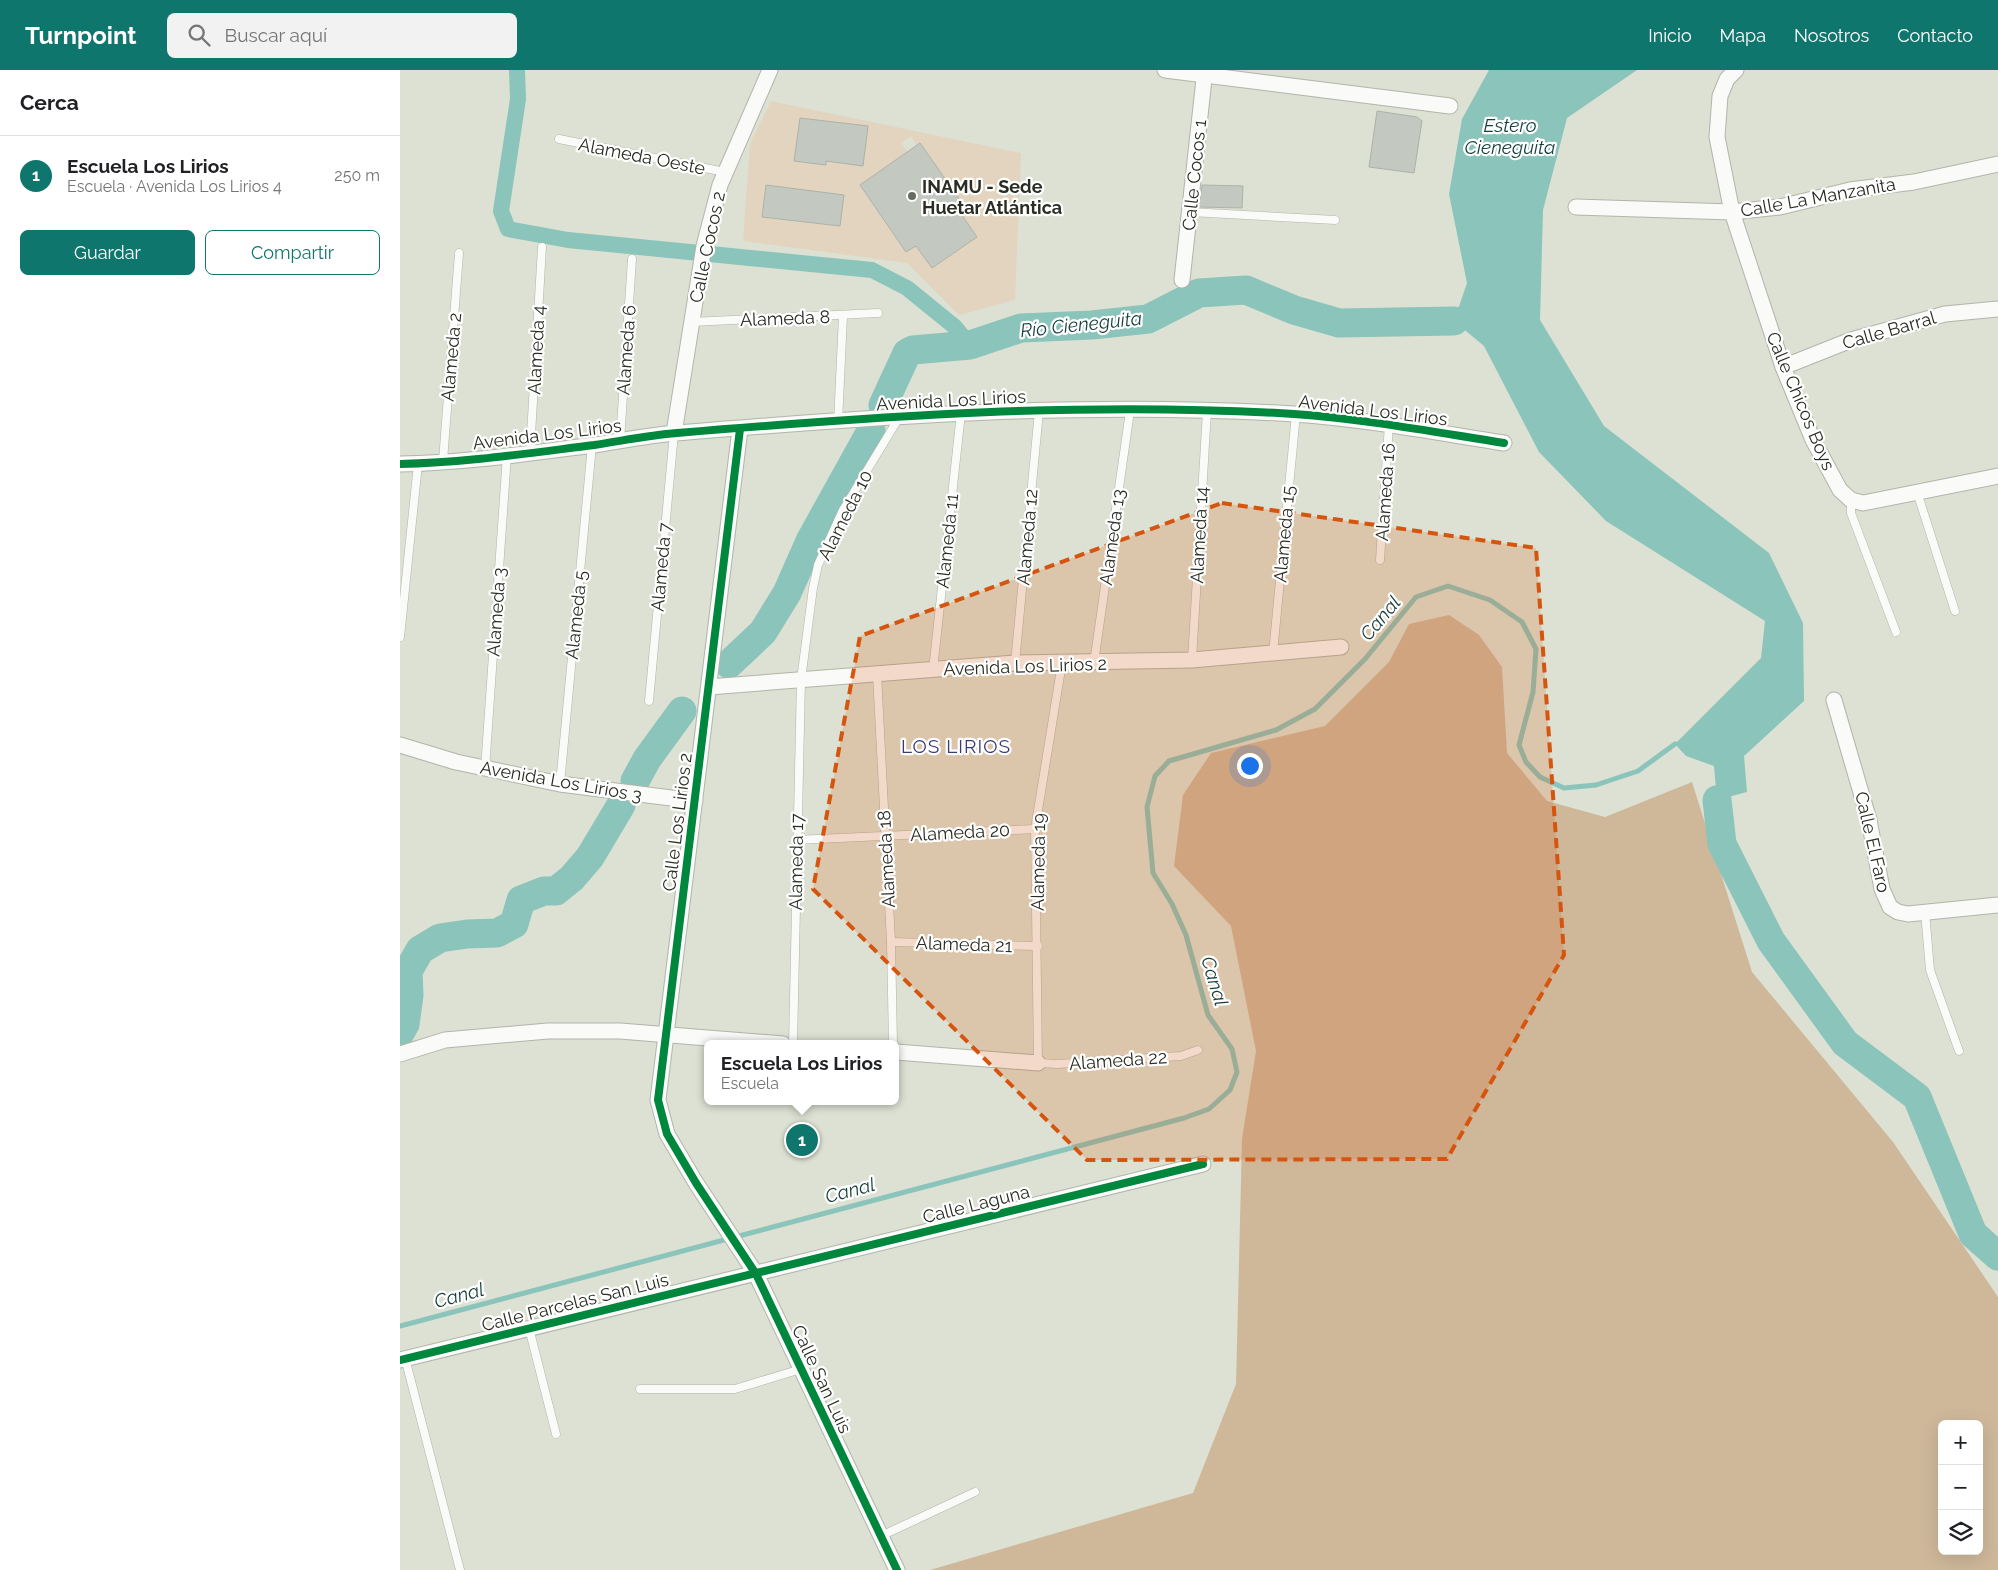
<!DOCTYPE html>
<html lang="es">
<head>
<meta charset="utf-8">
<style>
	body { margin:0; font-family:Raleway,sans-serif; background:#f2f2f2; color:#202124 }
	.controls { position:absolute; right:15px; bottom:15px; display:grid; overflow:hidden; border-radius:8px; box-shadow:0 5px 20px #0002 }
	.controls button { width:45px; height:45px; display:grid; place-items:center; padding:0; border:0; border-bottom:1px solid #e0e0e0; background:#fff; color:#202124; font:25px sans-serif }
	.you { position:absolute; left:849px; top:695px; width:18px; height:18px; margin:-12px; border:4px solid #fff; border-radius:50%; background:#1a73e8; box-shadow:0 0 0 8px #1a73e833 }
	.badge { display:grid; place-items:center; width:32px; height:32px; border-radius:50%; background:#0f766e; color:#fff; font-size:16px; font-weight:700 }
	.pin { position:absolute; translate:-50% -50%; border:2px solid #fff; box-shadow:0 1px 5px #0006 }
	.popup { position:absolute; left:304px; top:970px; width:195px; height:65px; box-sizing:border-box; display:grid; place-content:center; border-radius:8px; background:#fff; filter:drop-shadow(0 1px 4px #0005); font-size:16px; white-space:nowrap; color:#757577 }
	.popup b { font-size:19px; color:#202124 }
	.popup::after { content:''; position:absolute; left:50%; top:100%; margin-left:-10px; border:10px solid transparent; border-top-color:#fff }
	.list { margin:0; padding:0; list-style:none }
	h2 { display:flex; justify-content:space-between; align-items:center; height:65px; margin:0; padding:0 20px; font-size:21px }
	h2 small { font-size:16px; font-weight:400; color:#757577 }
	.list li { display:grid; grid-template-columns:32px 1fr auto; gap:15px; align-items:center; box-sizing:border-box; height:80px; padding:0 20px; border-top:1px solid #e0e0e0 }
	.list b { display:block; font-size:19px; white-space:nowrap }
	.list p { margin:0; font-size:16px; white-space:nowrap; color:#757577 }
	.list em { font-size:16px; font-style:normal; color:#757577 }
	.actions { display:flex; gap:10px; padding:15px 20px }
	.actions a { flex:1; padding:11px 0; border:1px solid #0f766e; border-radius:8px; text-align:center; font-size:18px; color:#0f766e }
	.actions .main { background:#0f766e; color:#fff }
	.icon { flex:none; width:28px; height:28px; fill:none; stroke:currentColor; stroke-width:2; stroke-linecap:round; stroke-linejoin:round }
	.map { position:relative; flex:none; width:1598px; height:1500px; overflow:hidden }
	header { display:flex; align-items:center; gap:30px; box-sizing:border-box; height:70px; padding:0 25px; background:#0f766e; color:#fff }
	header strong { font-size:24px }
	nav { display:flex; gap:28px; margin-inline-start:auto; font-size:18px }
	.search { width:350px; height:45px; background:#f2f2f2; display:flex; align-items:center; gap:12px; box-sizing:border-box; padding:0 18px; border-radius:8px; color:#757577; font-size:19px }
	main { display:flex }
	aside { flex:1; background:#fff }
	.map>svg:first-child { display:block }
	.green { fill:#e3d4bf; fill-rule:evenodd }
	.forest { fill:#cfb89a; fill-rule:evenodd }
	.water { fill:#8ac4ba }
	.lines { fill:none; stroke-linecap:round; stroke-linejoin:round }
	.stream { stroke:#8ac4ba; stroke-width:5 }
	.canal { stroke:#8ac4ba; stroke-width:16 }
	.river { stroke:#8ac4ba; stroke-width:29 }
	.building { fill:#c3c9c0; stroke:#acb2a9 }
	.lane-casing { stroke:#b1b5aa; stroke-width:9 }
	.street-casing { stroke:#b1b5aa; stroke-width:17 }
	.lane { stroke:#fafaf8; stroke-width:8 }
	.street { stroke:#fafaf8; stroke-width:15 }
	.cycleway-casing { stroke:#fff; stroke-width:11 }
	.cycleway { stroke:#00873e; stroke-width:8 }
	.marked { fill:#d5550e; fill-opacity:0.2; stroke:#d5550e; stroke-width:4; stroke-dasharray:10 6; stroke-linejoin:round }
	.poi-dot { fill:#686c61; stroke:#fff; stroke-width:2 }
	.labels { text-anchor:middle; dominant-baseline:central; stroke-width:4.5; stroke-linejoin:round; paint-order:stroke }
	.street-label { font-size:18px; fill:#2a2d24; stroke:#fff }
	.poi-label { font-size:18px; font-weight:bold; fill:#2a2d24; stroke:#fff; text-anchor:start }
	.water-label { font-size:19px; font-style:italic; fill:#183f3b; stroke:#fff }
	.neighbourhood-label { font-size:19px; letter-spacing:1px; fill:#393b77; stroke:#fff }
</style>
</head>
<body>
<header>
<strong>Turnpoint</strong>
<div class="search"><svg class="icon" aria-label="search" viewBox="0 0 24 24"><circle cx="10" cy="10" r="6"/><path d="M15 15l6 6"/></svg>Buscar aquí</div>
<nav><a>Inicio</a><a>Mapa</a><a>Nosotros</a><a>Contacto</a></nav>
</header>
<main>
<aside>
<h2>Cerca<small></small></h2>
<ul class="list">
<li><span class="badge">1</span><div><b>Escuela Los Lirios</b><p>Escuela · Avenida Los Lirios 4</p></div><em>250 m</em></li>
</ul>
<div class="actions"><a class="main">Guardar</a><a>Compartir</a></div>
</aside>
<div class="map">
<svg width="1598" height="1500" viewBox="0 0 1598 1500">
	<rect width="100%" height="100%" fill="#dce1d3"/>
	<path class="green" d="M 371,31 L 621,83 L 615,230 L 559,245 L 507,193 L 343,171 L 350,74 ZM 511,66 L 517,75 L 520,73 L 565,137 L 559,141 L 577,167 L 532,198 L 516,176 L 506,182 L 460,116 L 508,82 L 501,73 Z"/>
	<path class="forest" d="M 1049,545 L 1079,565 L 1102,597 L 1107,683 L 1147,731 L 1205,747 L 1292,712 L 1352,902 L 1493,1072 L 1598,1227 L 1598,1500 L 530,1500 L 793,1423 L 836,1314 L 842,1069 L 856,981 L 831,856 L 774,796 L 783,725 L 811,683 L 925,656 L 989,592 L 1009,554 ZM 1542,1354 L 1579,1354 L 1579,1481 L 1542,1481 Z"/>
	<polygon class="water" points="1089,0 1237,0 1167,48 1143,140 1140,250 1204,356 1369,483 1403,553 1404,631 1344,686 1347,722 1317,730 1314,696 1286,686 1275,674 1361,588 1365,551 1206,451 1139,382 1084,276 1054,251 1067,213 1049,124 1062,49"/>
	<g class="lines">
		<polyline class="stream" points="0,1256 784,1048 809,1039 830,1020 837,1002 832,979 808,945 786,865 772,834 753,803 747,737 755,706 769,691 876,660 915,639 965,589 1016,527 1048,516 1090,530 1122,552 1136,579 1133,622 1119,675 1126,692 1140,707 1164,718 1196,715 1238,701 1275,674"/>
		<polyline class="canal" points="117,0 118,29 101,141 108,159 168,170 472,200 507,218 555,257 570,275"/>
		<g class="river">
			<polyline points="483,335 507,283 513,280 570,275 621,258 692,255 748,249 799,223 846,220 894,240 939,253 1054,251"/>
			<polyline points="329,594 363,562 387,523 410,471 471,361"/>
			<polyline points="235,711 247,689 282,641"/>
			<polyline points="1317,730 1322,774 1371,871 1445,973 1517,1027 1573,1164 1598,1186"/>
			<polyline points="0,963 5,954 9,925 8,901 20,880 40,868 67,864 97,863 114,854 121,830 144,821 156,821 172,808 190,787 221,735"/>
		</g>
	</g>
	<g class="building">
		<polygon points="977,41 1017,47 1022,51 1014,103 969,97"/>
		<polygon points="400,48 468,56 463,96 426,91 426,95 394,91"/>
		<polygon points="520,73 565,137 559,141 577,167 532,198 516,176 506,182 460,115"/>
		<polygon points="366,115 444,125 440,156 362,147"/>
		<polygon points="802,115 843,116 842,138 799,137"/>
	</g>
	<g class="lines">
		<defs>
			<g id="lane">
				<polyline points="159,69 325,102"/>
				<polyline points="790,142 935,150"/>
				<polyline points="291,252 478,243"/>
				<polyline points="438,352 443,246"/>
				<polyline points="220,371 232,189"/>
				<polyline points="130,382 142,177"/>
				<polyline points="43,391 59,183"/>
				<polyline points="1517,422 1555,541"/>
				<polyline points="1451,430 1451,443 1496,562"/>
				<polyline points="980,490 989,354"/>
				<polyline points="0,567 18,394"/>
				<polyline points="873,583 896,344"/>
				<polyline points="792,590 807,341"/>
				<polyline points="615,593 639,341"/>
				<polyline points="662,593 635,759 638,993 658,994 781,986 798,980"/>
				<polyline points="694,593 730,341"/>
				<polyline points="533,600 561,343"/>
				<polyline points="477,604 491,872 493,974"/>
				<polyline points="249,631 274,363"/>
				<polyline points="85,699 107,385"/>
				<polyline points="160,714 192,375"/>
				<polyline points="396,770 635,759"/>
				<polyline points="1525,842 1530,900 1559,981"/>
				<polyline points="491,872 638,876"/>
				<polyline points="393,974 401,610 413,518 418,495 443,440 500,346"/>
				<polyline points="129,1258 156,1364"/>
				<polyline points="5,1288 60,1500"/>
				<polyline points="240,1319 335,1319 401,1299"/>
				<polyline points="481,1466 575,1422"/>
			</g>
			<g id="street">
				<polyline points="765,0 1050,36"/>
				<polyline points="1336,0 1327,9 1320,26 1317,67 1332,142 1383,297 1413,370 1440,420 1451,430 1463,433 1598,406"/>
				<polyline points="1176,137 1332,142 1380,137 1450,120 1514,112 1598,94"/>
				<polyline points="782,210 805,0"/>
				<polyline points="1383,297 1451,270 1545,244 1598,239"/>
				<polyline points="340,359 258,1030 267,1064 296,1113 356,1204 497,1500"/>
				<polyline points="274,363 304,176 320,115 370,0"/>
				<path d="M 0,394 C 64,393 130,383 194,375 C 221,371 249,365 277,363 C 481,346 689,331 894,344 C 965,349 1034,362 1104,373"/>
				<polyline points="309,617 615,593 792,590 941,577"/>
				<polyline points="1434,630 1469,750 1482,819 1490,837 1498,842 1508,844 1598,835"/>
				<polyline points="0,675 56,692 160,714 295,731"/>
				<polyline points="496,982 638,993"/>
				<polyline points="0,984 45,970 148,961 220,961 383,974"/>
				<polyline points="0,1290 803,1094"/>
			</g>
		</defs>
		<use href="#lane" class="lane-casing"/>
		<use href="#street" class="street-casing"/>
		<use href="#lane" class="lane"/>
		<use href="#street" class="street"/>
		<defs>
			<g id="cycleway">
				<polyline points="340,359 258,1030 267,1064 296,1113 356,1204 497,1500"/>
				<path d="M 0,394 C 64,393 130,383 194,375 C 221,371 249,365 277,363 C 481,346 689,331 894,344 C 965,349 1034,362 1104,373"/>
				<polyline points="0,1290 803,1094"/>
			</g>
		</defs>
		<use href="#cycleway" class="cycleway-casing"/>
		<use href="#cycleway" class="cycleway"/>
	</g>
	<path class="marked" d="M 822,433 L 1136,478 L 1164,885 L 1047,1089 L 687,1090 L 413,819 L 460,566 Z"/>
	<circle class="poi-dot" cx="512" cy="126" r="5"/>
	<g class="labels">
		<g class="street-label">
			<text transform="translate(242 86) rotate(11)">Alameda Oeste</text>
			<text transform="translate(794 105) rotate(-84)">Calle Cocos 1</text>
			<text transform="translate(1418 127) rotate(-10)">Calle La Manzanita</text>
			<text transform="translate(307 177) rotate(-78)">Calle Cocos 2</text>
			<text transform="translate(385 248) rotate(-2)">Alameda 8</text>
			<text transform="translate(1489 260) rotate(-16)">Calle Barral</text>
			<text transform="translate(136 280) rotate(-87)">Alameda 4</text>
			<text transform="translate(226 280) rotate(-86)">Alameda 6</text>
			<text transform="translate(51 287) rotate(-85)">Alameda 2</text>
			<text transform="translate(551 330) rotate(-3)">Avenida Los Lirios</text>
			<text transform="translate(1401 331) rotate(67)">Calle Chicos Boys</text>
			<text transform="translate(973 340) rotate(7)">Avenida Los Lirios</text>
			<text transform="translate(147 364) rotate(-7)">Avenida Los Lirios</text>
			<text transform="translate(985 422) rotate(-86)">Alameda 16</text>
			<text transform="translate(445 445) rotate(-63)">Alameda 10</text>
			<text transform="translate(884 464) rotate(-85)">Alameda 15</text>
			<text transform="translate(799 465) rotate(-87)">Alameda 14</text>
			<text transform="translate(627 467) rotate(-85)">Alameda 12</text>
			<text transform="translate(712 467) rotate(-82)">Alameda 13</text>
			<text transform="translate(547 471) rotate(-84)">Alameda 11</text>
			<text transform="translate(261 497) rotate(-85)">Alameda 7</text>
			<text transform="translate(96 542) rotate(-86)">Alameda 3</text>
			<text transform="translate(176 545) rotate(-84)">Alameda 5</text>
			<text transform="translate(625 596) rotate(-2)">Avenida Los Lirios 2</text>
			<text transform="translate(161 711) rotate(10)">Avenida Los Lirios 3</text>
			<text transform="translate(277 752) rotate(-83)">Calle Los Lirios 2</text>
			<text transform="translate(560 762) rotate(-3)">Alameda 20</text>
			<text transform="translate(1473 772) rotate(77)">Calle El Faro</text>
			<text transform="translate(486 789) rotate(-93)">Alameda 18</text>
			<text transform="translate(396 792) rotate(-89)">Alameda 17</text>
			<text transform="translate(638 792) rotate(-89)">Alameda 19</text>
			<text transform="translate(564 874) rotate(2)">Alameda 21</text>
			<text transform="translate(718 990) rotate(-4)">Alameda 22</text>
			<text transform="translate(576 1134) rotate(-14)">Calle Laguna</text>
			<text transform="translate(175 1232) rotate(-14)">Calle Parcelas San Luis</text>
			<text transform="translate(422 1309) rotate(65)">Calle San Luis</text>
		</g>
		<g class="poi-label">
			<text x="522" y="116">INAMU - Sede<tspan x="522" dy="21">Huetar Atlántica</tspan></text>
		</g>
		<g class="water-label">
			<text x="1110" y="55">Estero<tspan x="1110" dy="22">Cieneguita</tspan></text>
			<text transform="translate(681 254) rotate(-6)">Río Cieneguita</text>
			<text transform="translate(980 548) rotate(-50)">Canal</text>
			<text transform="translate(815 911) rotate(73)">Canal</text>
			<text transform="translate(450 1120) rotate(-15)">Canal</text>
			<text transform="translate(59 1225) rotate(-15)">Canal</text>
		</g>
		<g class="neighbourhood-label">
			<text x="556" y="676">LOS LIRIOS</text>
		</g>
	</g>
</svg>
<div class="controls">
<button>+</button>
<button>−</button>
<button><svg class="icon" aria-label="layers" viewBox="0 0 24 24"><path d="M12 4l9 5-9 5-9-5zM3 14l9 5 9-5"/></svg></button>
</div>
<div class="you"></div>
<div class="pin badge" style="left:402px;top:1070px">1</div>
<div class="popup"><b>Escuela Los Lirios</b>Escuela</div>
</div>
</main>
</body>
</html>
